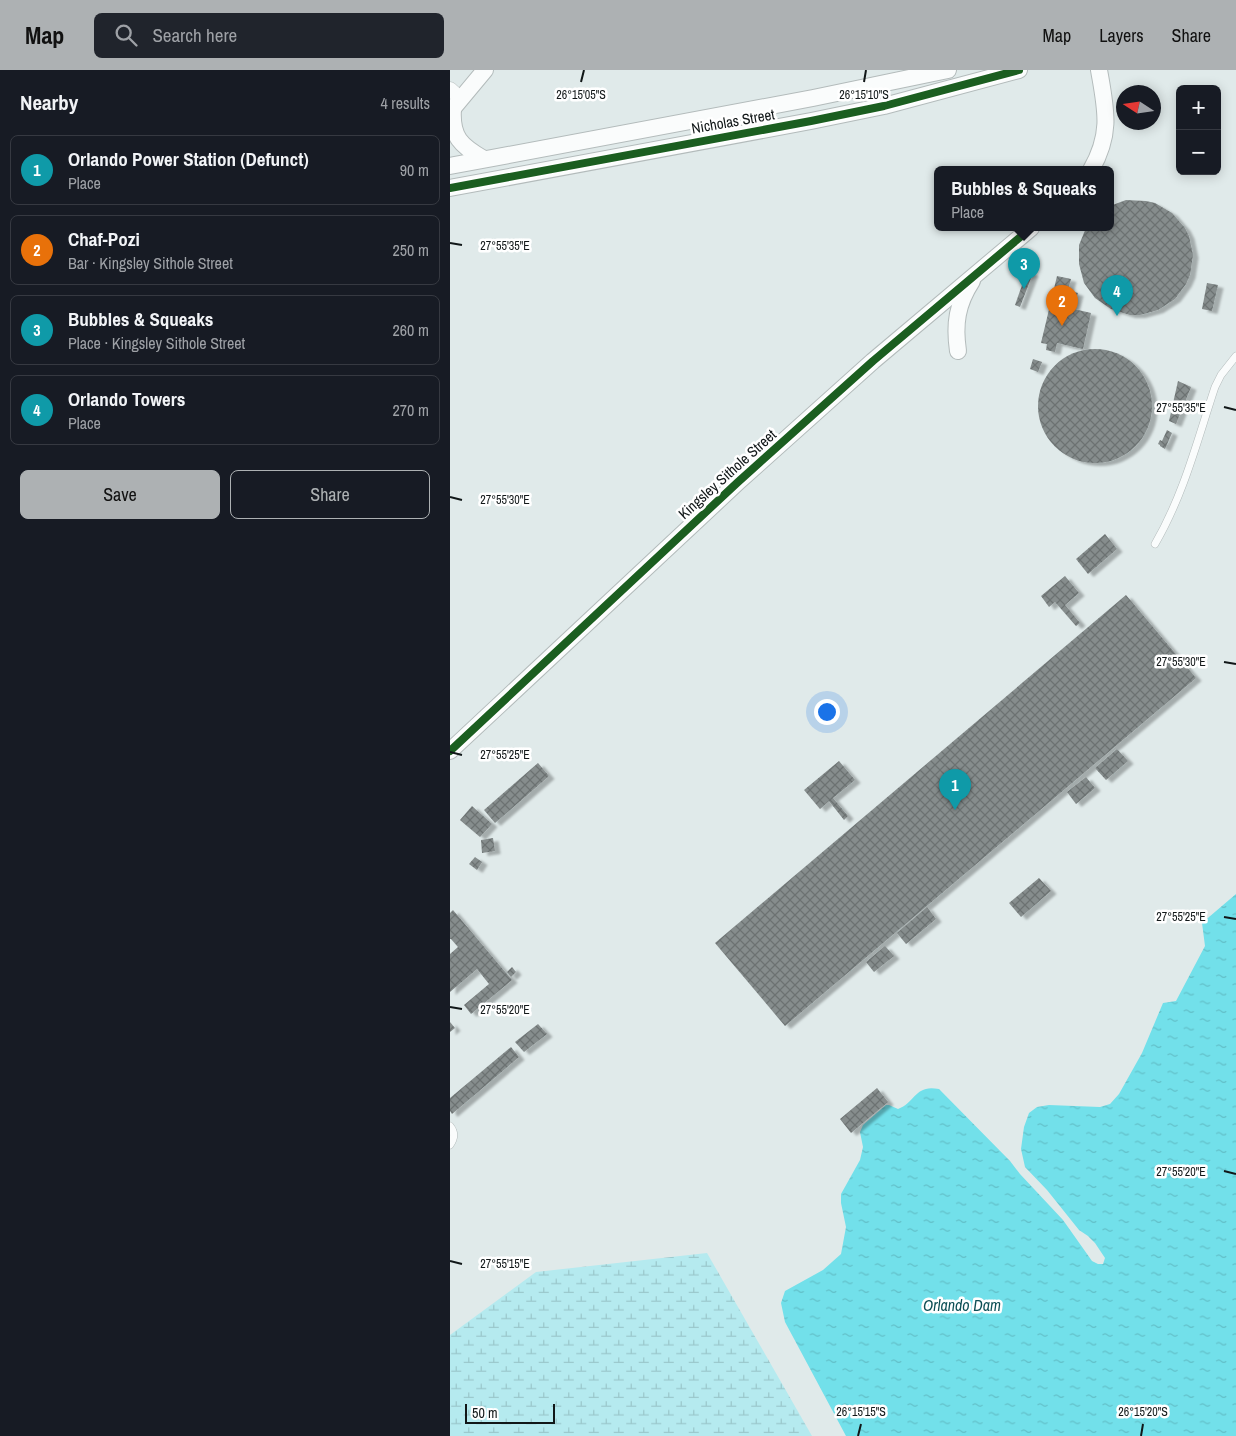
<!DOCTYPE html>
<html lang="en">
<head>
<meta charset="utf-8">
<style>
	body { margin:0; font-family:"Archivo Narrow",sans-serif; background:#20242c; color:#f1f3f6 }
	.controls { position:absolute; right:15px; top:15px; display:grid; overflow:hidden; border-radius:8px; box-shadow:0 2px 12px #0003 }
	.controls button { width:45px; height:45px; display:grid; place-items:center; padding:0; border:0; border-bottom:1px solid #363941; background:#171b24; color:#f1f3f6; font:25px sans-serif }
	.compass { position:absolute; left:666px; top:15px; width:45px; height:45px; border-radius:50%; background:#171b24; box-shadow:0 2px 12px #0003; rotate:282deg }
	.scale { position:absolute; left:15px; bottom:12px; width:90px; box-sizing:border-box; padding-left:5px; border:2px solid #111718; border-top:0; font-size:14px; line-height:18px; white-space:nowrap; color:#111718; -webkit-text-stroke:4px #fff; paint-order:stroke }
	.you { position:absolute; left:376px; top:641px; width:18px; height:18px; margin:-12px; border:4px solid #fff; border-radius:50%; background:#1a73e8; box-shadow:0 0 0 8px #1a73e833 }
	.badge { display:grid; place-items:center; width:32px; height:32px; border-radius:50%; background:#adb1b3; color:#fff; font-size:16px; font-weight:700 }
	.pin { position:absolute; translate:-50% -41px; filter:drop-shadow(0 1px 2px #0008) }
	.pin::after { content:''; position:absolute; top:26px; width:18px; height:15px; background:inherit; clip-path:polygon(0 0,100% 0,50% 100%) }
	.popup { position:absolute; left:484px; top:96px; width:180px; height:65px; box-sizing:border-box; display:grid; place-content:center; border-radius:8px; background:#171b24; filter:drop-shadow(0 1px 4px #0005); font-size:16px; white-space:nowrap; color:#9ea1a6 }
	.popup b { font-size:19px; color:#f1f3f6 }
	.popup::after { content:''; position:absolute; left:50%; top:100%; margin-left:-10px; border:10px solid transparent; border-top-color:#171b24 }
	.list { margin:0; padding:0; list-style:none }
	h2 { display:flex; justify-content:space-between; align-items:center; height:65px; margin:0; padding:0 20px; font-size:21px }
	h2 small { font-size:16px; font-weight:400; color:#9ea1a6 }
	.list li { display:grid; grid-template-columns:32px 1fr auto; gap:15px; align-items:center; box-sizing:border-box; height:70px; margin:0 10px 10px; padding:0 10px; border:1px solid #363941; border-radius:8px }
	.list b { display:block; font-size:19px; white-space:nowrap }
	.list p { margin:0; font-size:16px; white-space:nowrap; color:#9ea1a6 }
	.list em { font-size:16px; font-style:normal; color:#9ea1a6 }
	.actions { display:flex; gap:10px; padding:15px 20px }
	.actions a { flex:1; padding:11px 0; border:1px solid #adb1b3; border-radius:8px; text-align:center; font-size:18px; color:#adb1b3 }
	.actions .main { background:#adb1b3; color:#111 }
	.icon { flex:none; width:28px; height:28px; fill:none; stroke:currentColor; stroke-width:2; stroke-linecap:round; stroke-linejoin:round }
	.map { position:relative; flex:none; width:786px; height:1366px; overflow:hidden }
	header { display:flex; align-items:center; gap:30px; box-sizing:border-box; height:70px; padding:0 25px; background:#adb1b3; color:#111 }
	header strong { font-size:24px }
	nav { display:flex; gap:28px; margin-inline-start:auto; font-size:18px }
	.search { width:350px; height:45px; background:#20242c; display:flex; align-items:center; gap:12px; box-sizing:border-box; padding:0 18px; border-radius:8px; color:#9ea1a6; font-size:19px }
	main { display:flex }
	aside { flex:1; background:#171b24 }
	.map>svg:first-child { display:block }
	.wetland { fill:url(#wetland-marsh) }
	.water { fill:url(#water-ripples) }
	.building { fill:url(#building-cross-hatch); filter:url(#shadow) }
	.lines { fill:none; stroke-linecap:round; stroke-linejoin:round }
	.service-casing { stroke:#b3bbbb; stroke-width:8 }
	.minor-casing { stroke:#b3bbbb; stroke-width:15 }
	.tertiary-casing { stroke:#b3bbbb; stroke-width:18 }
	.service { stroke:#fafcfc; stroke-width:7 }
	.minor { stroke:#fafcfc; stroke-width:14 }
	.tertiary { stroke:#fafcfc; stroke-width:16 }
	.cycleway-casing { stroke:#fff; stroke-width:11 }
	.cycleway { stroke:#1b5e20; stroke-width:8 }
	.ticks { fill:none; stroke:#111718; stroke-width:2 }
	.labels { text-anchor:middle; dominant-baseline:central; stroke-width:5; stroke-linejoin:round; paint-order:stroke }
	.street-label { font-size:15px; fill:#111718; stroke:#fff }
	.water-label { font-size:16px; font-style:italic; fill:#0d4f55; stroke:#fff }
	.ticks-label { font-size:12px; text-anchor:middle; fill:#111718; stroke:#fff; stroke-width:5; stroke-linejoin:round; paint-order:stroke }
</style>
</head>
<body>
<header>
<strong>Map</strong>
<div class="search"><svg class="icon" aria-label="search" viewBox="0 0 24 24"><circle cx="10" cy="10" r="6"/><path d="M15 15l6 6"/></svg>Search here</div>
<nav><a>Map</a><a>Layers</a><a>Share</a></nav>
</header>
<main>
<aside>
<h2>Nearby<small>4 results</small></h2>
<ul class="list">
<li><span class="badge" style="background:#0f9aa8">1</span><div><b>Orlando Power Station (Defunct)</b><p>Place</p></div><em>90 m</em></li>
<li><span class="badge" style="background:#e8710a">2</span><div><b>Chaf-Pozi</b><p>Bar · Kingsley Sithole Street</p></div><em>250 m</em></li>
<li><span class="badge" style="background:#0f9aa8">3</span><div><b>Bubbles &amp; Squeaks</b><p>Place · Kingsley Sithole Street</p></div><em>260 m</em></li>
<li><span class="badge" style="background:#0f9aa8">4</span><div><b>Orlando Towers</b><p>Place</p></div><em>270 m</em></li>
</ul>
<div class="actions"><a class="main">Save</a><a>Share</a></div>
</aside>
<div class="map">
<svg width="786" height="1366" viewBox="0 0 786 1366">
	<defs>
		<pattern id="wetland-marsh" width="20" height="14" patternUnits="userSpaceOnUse" patternTransform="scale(1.25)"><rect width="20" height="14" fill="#b5eaef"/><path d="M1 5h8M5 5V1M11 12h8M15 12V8" fill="none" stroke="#9bc8cc"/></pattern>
		<pattern id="water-ripples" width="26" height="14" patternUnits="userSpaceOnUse" patternTransform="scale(1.25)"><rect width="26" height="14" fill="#72e0ea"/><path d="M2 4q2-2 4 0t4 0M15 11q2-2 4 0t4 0" fill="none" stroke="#62bfc8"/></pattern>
		<pattern id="building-cross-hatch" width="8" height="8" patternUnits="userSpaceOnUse" patternTransform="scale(1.25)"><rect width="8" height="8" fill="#868d8d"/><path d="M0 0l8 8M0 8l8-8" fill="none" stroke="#6c7272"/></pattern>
		<filter id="shadow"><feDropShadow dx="5.5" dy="3" stdDeviation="1" flood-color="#0004"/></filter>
	</defs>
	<rect width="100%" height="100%" fill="#e0eaea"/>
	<polygon class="wetland" points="257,1183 362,1366 0,1366 0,1265 86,1202"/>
	<path class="water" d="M 786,824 L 786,1366 L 396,1366 L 335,1252 L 331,1233 L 335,1221 L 373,1200 L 391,1184 L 396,1157 L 391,1133 L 391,1124 L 410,1090 L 413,1077 L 410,1062 L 413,1055 L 436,1035 L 439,1035 L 448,1039 C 466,1032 465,1014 489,1019 L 560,1091 L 570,1104 L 613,1150 L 642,1191 L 648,1194 L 653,1194 L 655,1188 L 645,1173 L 638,1166 L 629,1160 L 597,1120 L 575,1097 L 571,1079 L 574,1057 L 579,1043 L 587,1037 L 599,1035 L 650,1037 L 660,1034 L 669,1024 L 692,983 L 713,933 L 726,931 L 755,876 L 752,853 Z"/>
	<g class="building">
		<polygon points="676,130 696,131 705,133 722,143 735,158 739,166 743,185 740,205 736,214 725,229 708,240 690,245 680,245 661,239 645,228 634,213 629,194 629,175 636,158 660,158 660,136"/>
		<polygon points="577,201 583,203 570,237 565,235"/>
		<polygon points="607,206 621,209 618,220 628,223 624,239 641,243 633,279 607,273 605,282 596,280 597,274 591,273"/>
		<polygon points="757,213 768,215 762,241 752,239"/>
		<circle cx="645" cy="336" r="57"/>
		<polygon points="583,289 592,292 588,302 580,299"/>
		<polygon points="728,311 741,317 726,354 719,351"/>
		<polygon points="717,360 722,363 715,379 710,376 710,375 708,374 710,370 712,371"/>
		<polygon points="655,464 667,479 638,504 626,489"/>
		<polygon points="615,506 629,523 615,535 630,553 626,556 605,532 599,537 591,526"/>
		<polygon points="676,525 746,608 335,956 265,873"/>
		<polygon points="667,679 678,691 656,710 645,698"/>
		<polygon points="389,691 405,710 383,728 398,746 394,750 379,731 370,739 354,720"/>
		<polygon points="88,693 99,706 45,753 34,740"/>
		<polygon points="636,707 645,718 626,734 617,722"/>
		<polygon points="22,736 42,754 30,767 10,750"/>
		<polygon points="43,768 45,781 32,783 31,770"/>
		<polygon points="25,787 32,792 27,800 19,794"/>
		<polygon points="589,808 601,821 571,847 559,833"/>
		<polygon points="477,837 486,849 456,874 447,863"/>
		<polygon points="3,840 62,910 21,944 14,935 39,914 27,899 0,922 0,884 8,877 1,869 0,869 0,843"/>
		<polygon points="435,876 444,886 424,902 416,892"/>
		<polygon points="62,897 66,902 61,907 57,902"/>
		<polygon points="0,952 5,958 0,962"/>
		<polygon points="88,954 97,964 74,982 65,972"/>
		<polygon points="61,977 69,987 2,1044 0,1041 0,1028"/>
		<polygon points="427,1018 438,1032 401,1063 390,1049"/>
	</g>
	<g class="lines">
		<defs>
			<g id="service">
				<path d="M 705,474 C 734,424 747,371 765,317 L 771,305 L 786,286"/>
				<path d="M 0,1056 C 5,1062 5,1068 0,1075"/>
			</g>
			<polyline id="minor" points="0,19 11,29"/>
			<g id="tertiary">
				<path d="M 3,39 C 1,67 11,76 34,89"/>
				<polyline points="0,42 35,0"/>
				<polyline points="0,96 363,28 498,0"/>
				<path d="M 641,100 C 662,63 656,40 649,0"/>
				<polyline points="0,118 361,51 434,36 569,0"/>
				<path d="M 508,281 C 504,254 507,234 522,211"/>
				<polyline points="0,681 288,412 423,291 581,158"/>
			</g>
		</defs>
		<use href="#service" class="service-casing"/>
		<use href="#minor" class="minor-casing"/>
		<use href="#tertiary" class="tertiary-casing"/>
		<use href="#service" class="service"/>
		<use href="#minor" class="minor"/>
		<use href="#tertiary" class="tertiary"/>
		<defs>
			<g id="cycleway">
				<polyline points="0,118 361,51 434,36 569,0"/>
				<polyline points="0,681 288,412 423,291 581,158"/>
			</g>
		</defs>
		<use href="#cycleway" class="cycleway-casing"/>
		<use href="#cycleway" class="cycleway"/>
	</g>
	<path class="ticks" d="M 131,12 L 134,0M 414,12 L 416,0M 0,173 L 12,175M 774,337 L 786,340M 0,427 L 12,430M 774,592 L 786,594M 0,682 L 12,685M 774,847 L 786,849M 0,937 L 12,939M 774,1101 L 786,1104M 0,1191 L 12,1194M 408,1366 L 411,1354M 691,1366 L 693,1354"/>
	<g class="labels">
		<g class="street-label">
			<text transform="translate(283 51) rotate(-10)">Nicholas Street</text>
			<text transform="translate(277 404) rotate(-42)">Kingsley Sithole Street</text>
		</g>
		<g class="water-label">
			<text x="512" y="1235">Orlando Dam</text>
		</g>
	</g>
	<g class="ticks-label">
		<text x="131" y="29">26°15'05"S</text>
		<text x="414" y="29">26°15'10"S</text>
		<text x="55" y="180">27°55'35"E</text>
		<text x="731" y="342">27°55'35"E</text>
		<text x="55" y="434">27°55'30"E</text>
		<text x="731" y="596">27°55'30"E</text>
		<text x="55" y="689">27°55'25"E</text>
		<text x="731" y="851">27°55'25"E</text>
		<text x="55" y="944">27°55'20"E</text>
		<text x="731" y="1106">27°55'20"E</text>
		<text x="55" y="1198">27°55'15"E</text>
		<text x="411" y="1346">26°15'15"S</text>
		<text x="693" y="1346">26°15'20"S</text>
	</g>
</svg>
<div class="controls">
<button>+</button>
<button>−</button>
</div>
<svg class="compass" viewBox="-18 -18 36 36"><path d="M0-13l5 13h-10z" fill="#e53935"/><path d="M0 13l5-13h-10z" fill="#9ea1a6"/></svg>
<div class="scale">50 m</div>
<div class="you"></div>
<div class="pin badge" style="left:505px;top:740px;background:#0f9aa8">1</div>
<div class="pin badge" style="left:612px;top:256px;background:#e8710a">2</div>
<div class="pin badge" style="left:574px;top:219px;background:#0f9aa8">3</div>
<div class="popup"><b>Bubbles &amp; Squeaks</b>Place</div>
<div class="pin badge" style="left:667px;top:246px;background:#0f9aa8">4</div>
</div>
</main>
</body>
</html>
